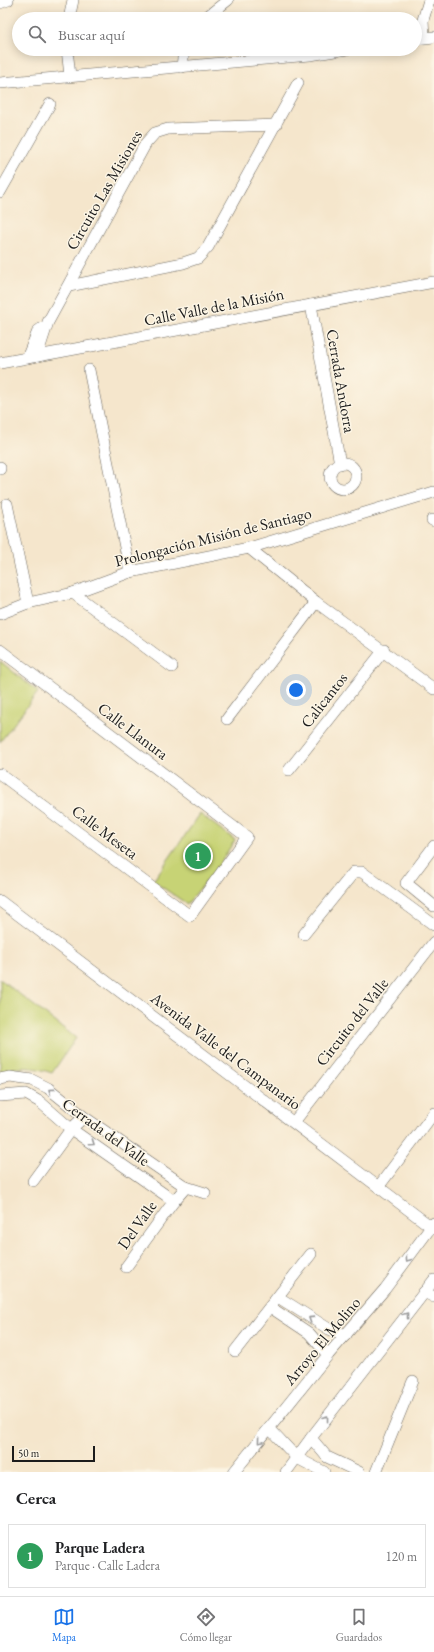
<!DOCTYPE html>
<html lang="es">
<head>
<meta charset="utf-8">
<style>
	body { margin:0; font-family:"EB Garamond",serif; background:#f6f6f6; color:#202124 }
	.scale { position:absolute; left:12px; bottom:10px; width:83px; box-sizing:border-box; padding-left:4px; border:2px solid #1c1c1c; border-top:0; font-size:11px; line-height:14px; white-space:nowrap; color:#1c1c1c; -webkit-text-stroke:3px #fcf5e5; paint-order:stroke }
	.you { position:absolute; left:296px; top:690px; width:14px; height:14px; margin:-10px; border:3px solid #fff; border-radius:50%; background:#1a73e8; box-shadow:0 0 0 6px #1a73e833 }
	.badge { display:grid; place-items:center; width:26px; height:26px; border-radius:50%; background:#1a73e8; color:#fff; font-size:13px; font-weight:700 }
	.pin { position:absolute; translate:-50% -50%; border:2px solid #fff; box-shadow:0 1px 4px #0006 }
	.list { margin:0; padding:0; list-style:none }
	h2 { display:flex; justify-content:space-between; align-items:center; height:52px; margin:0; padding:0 16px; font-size:17px }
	h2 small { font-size:13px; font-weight:400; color:#757577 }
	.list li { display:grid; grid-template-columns:26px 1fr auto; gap:12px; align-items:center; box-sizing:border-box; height:64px; margin:0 8px 8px; padding:0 8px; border:1px solid #e0e0e0; border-radius:0px }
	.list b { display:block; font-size:15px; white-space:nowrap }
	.list p { margin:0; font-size:13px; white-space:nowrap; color:#757577 }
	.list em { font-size:13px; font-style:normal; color:#757577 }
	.icon { flex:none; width:22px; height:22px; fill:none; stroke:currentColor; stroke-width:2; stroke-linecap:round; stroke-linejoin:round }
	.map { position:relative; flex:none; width:434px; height:1472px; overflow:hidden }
	.search { position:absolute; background:#fff; box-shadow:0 2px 10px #0003; left:12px; right:12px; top:12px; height:44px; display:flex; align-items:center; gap:10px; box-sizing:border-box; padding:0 14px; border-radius:22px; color:#757577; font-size:15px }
	.sheet { height:124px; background:#fff }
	nav { display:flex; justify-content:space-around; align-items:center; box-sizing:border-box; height:56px; border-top:1px solid #e0e0e0; background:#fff; font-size:11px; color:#757577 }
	nav a { display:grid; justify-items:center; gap:2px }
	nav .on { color:#1a73e8 }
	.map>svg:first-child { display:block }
	.green { fill:#c7d375; stroke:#727848 }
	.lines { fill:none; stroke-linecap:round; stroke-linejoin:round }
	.minor-casing { stroke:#68635a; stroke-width:12 }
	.minor { stroke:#fff; stroke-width:11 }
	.oneway { stroke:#999 }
	.labels { text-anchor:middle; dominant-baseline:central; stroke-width:3; stroke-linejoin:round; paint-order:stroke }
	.street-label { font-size:16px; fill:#1c1c1c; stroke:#fcf5e5 }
</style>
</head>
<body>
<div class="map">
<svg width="434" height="1472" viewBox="0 0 434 1472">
	<rect width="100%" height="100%" fill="#fcf5e5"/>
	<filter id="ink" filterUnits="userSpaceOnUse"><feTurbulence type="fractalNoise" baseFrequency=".025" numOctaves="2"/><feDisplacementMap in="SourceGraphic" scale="8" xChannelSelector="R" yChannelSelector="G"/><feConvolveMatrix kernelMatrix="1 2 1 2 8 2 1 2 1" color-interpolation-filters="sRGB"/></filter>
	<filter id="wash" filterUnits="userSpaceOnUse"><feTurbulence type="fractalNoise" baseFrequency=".012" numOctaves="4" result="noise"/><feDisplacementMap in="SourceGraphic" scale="16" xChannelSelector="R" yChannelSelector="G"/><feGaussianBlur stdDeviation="0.9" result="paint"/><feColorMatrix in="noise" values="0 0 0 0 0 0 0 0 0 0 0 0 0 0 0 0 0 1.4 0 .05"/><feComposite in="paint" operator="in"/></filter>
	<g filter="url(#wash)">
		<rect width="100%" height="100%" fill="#f5e6cc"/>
		<g class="green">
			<polygon points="0,661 38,692 0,742"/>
			<polygon points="200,814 235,840 214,872 187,904 153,881"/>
			<path d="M 0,979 L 76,1038 L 52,1073 C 33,1066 19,1066 0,1072 Z"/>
		</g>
	</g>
	<g filter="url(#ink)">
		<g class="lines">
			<defs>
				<g id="minor">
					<polyline points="0,3 8,0"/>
					<polyline points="69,19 73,0"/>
					<polyline points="204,19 228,0"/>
					<polyline points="424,37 423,20 429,0"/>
					<polyline points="415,39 434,37"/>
					<polyline points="67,49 70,76"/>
					<polyline points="182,67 184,49"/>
					<polyline points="0,83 310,55 347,49"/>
					<polyline points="0,192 50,104"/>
					<polyline points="69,286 183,263 198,258 208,247 298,83"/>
					<polyline points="311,305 340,464"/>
					<polyline points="37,356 48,322 146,143 155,133 168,129 276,125"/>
					<polyline points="27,358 38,331 42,328"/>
					<polyline points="0,363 434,282"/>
					<polyline points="89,370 130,572"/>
					<circle cx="343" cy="476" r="13"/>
					<polyline points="0,467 0,469"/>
					<polyline points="7,504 28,603"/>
					<polyline points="432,520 434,521"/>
					<polyline points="249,548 316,602 434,689"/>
					<polyline points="73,593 172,667"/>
					<polyline points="0,614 28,603 73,593 130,572 249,548 434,492"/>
					<polyline points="0,650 247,837 190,916 0,774"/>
					<polyline points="227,719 316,602"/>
					<polyline points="289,770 384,650"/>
					<polyline points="434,846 406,883 434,906"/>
					<polyline points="0,901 434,1229"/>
					<polyline points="304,934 354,872 362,872 434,925"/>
					<polyline points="0,1079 10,1077 32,1080 48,1088 84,1117 186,1187 205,1193"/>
					<polyline points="0,1096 26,1094 40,1102 71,1129 174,1201"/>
					<polyline points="294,1122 434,942"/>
					<polyline points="33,1181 71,1129 84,1117"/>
					<polyline points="379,1186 434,1113"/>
					<polyline points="126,1267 174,1201 186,1187"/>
					<polyline points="424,1292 434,1297"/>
					<polyline points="278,1297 329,1329 346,1335"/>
					<polyline points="270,1307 309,1333 328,1355"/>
					<polyline points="235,1351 311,1254"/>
					<polyline points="270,1429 297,1458 324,1472"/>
					<polyline points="311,1438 327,1457 359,1472"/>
					<polyline points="234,1472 328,1355 385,1289 434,1223"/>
					<polyline points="286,1472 311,1438 434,1280"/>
					<polyline points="376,1472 413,1381"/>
				</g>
			</defs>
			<use href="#minor" class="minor-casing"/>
			<use href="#minor" class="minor"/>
		</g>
		<defs><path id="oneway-chevron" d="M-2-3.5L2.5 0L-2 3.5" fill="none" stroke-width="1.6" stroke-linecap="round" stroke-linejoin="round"/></defs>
		<g class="oneway">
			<use href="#oneway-chevron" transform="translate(51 1091) rotate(-143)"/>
			<use href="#oneway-chevron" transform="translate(92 1143) rotate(35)"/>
			<use href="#oneway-chevron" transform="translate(408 1259) rotate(126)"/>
			<use href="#oneway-chevron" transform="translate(406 1315) rotate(-52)"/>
			<use href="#oneway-chevron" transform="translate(311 1319) rotate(-147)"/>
			<use href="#oneway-chevron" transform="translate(326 1418) rotate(-52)"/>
			<use href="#oneway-chevron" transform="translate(260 1441) rotate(130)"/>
		</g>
	</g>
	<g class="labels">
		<g class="street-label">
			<text transform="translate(104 190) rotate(-60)">Circuito Las Misiones</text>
			<text transform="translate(214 307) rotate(-11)">Calle Valle de la Misión</text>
			<text transform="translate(341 381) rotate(80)">Cerrada Andorra</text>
			<text transform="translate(213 537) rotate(-14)">Prolongación Misión de Santiago</text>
			<text transform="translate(324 700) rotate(-52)">Calicantos</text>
			<text transform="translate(133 731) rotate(37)">Calle Llanura</text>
			<text transform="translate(105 832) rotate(37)">Calle Meseta</text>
			<text transform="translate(352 1022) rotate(-52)">Circuito del Valle</text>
			<text transform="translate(226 1051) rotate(37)">Avenida Valle del Campanario</text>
			<text transform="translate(106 1132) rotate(36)">Cerrada del Valle</text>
			<text transform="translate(137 1225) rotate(-55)">Del Valle</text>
			<text transform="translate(322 1341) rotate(-50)">Arroyo El Molino</text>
		</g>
	</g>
</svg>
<div class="scale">50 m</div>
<div class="you"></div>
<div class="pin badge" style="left:198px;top:856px;background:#2e9e5b">1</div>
<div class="search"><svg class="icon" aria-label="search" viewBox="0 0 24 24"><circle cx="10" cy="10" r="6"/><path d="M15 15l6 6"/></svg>Buscar aquí</div>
</div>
<section class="sheet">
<h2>Cerca<small></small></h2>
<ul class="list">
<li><span class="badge" style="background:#2e9e5b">1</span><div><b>Parque Ladera</b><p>Parque · Calle Ladera</p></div><em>120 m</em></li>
</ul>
</section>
<nav>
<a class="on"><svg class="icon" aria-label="map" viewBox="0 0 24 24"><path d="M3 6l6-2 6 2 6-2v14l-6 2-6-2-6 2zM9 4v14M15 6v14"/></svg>Mapa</a>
<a><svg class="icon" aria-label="directions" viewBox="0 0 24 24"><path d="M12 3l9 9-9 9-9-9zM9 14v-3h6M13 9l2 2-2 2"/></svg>Cómo llegar</a>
<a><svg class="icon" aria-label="saved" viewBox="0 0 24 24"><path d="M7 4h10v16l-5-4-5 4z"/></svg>Guardados</a>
</nav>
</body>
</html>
